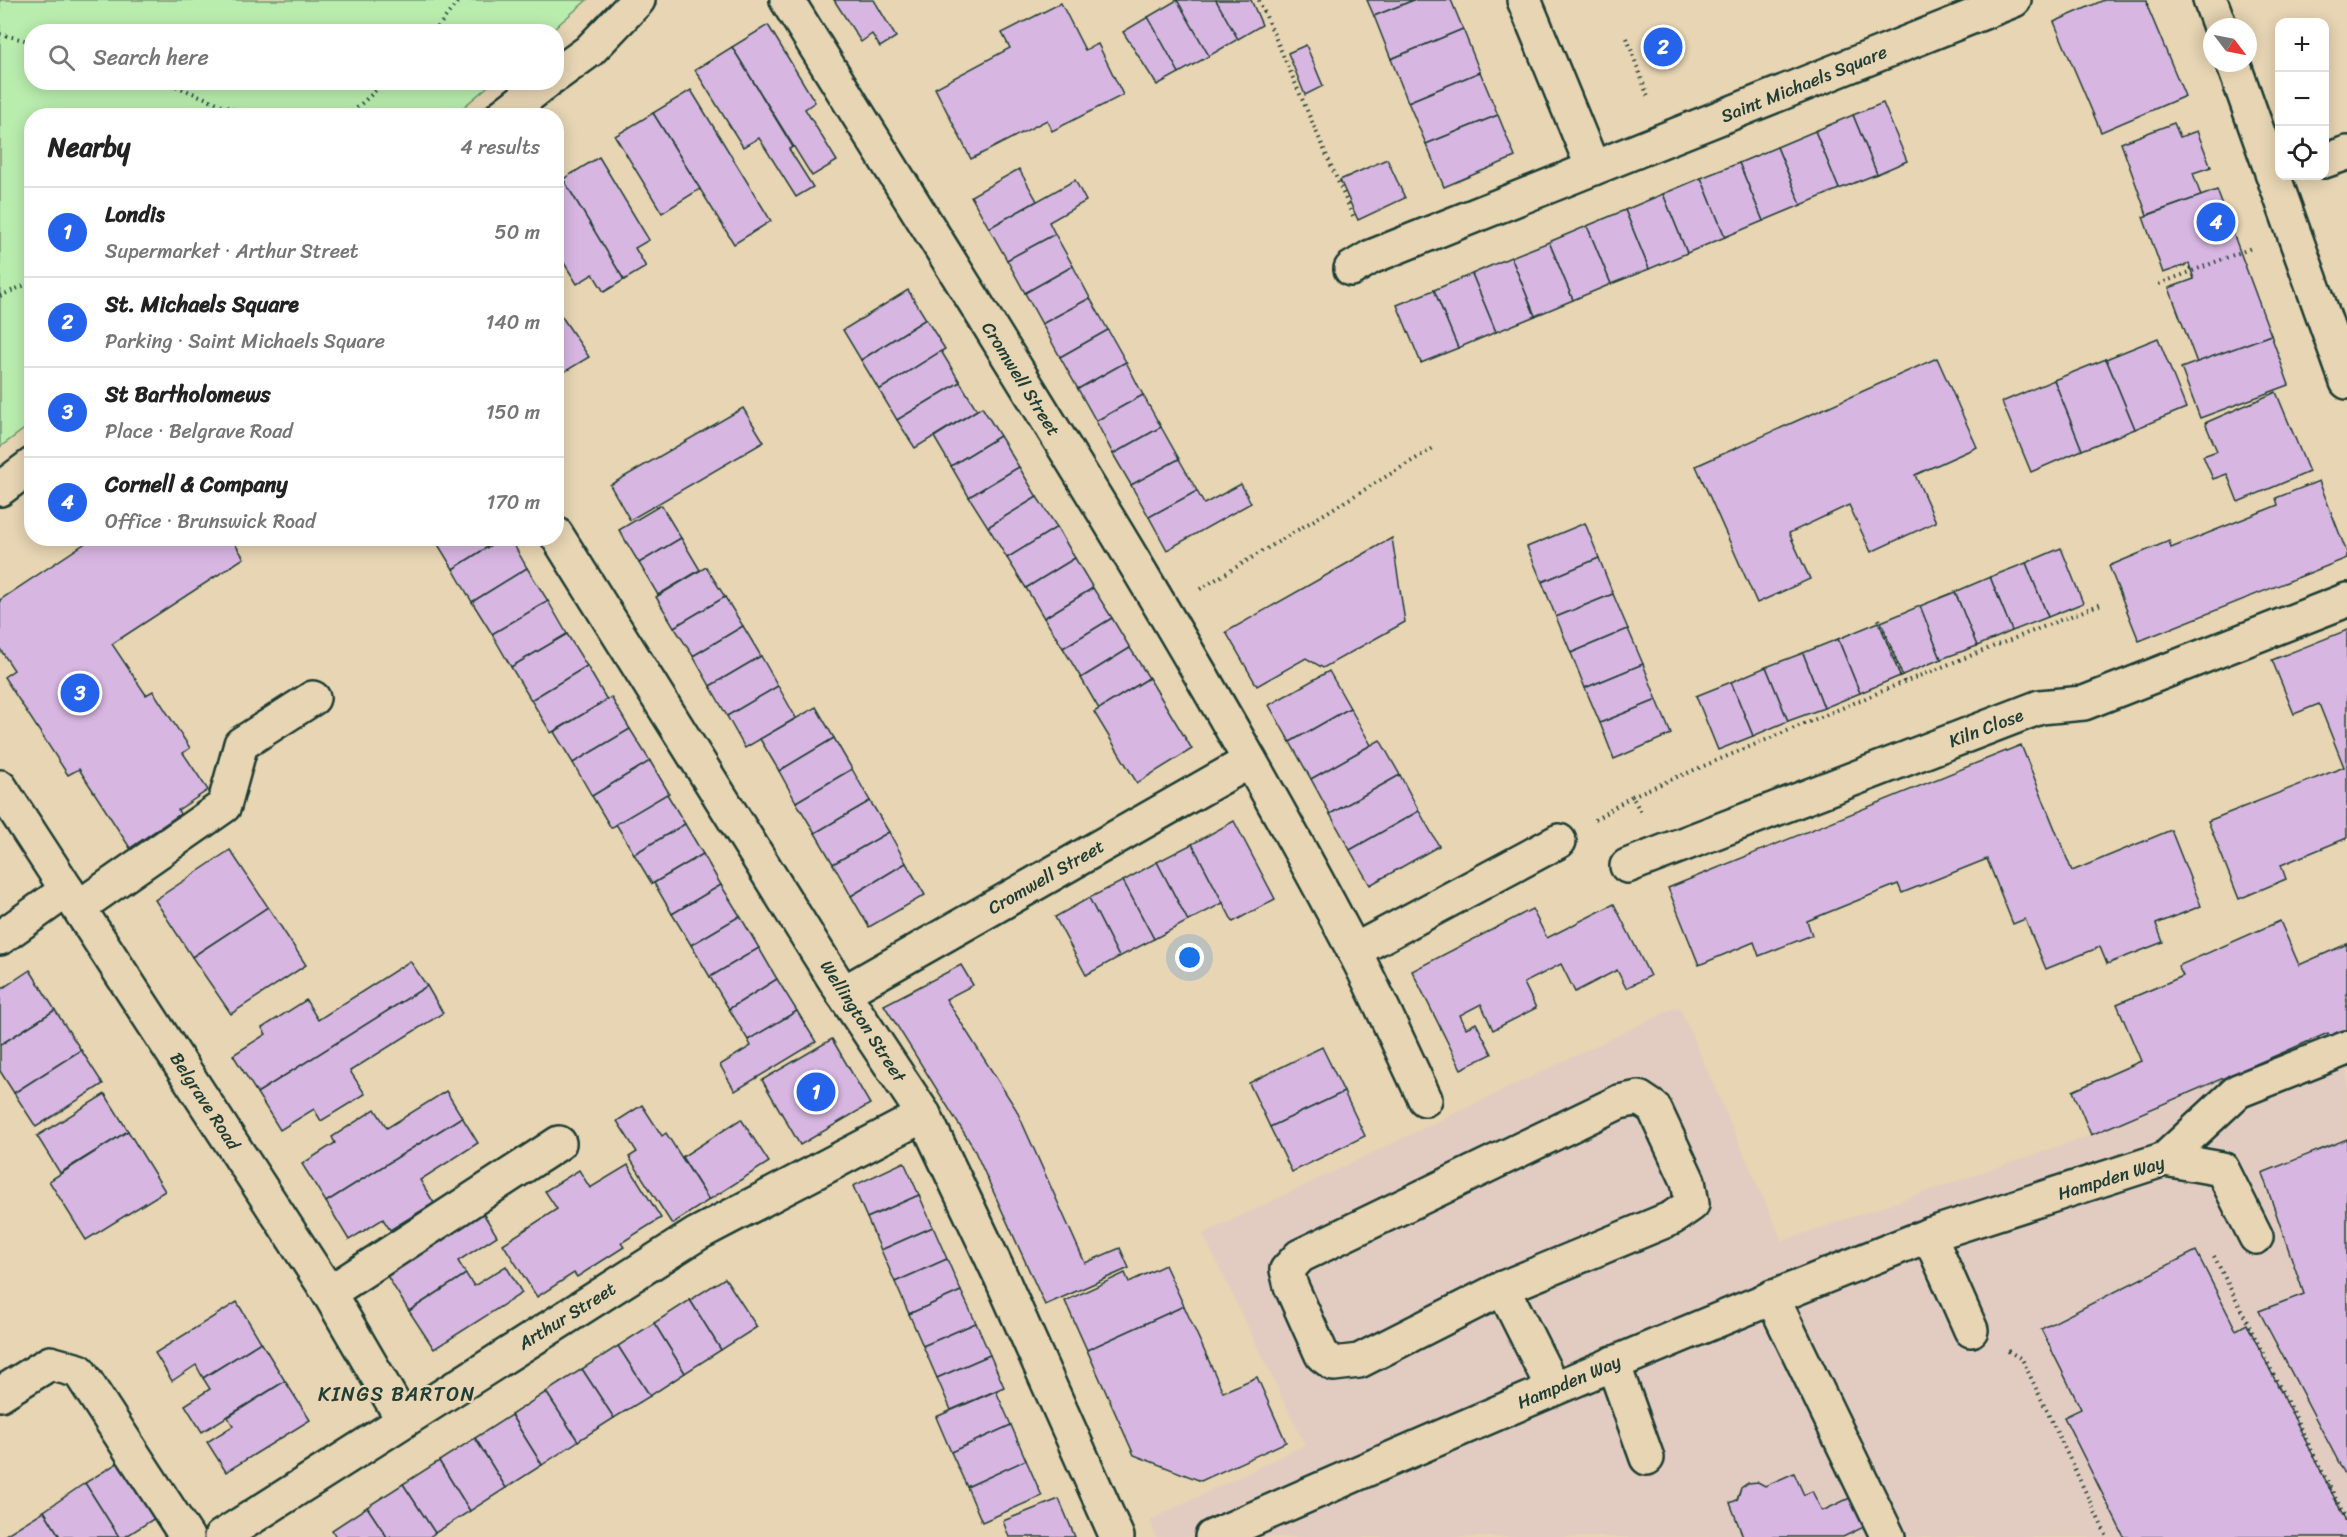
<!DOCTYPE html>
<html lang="en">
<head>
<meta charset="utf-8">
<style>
	body { margin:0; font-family:Sriracha,sans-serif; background:#f6f6f6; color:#222 }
	.controls { position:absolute; right:18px; top:18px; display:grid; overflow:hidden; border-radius:12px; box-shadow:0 3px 15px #0003 }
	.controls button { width:54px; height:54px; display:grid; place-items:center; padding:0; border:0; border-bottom:2px solid #e0e0e0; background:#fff; color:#222; font:30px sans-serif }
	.compass { position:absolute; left:2203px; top:18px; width:54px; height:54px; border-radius:50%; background:#fff; box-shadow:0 3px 15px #0003; rotate:122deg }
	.you { position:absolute; left:1190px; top:958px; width:21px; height:21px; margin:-15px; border:4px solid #fff; border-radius:50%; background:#1a73e8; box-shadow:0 0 0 9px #1a73e833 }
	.badge { display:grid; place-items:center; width:39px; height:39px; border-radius:50%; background:#2563eb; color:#fff; font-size:20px; font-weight:700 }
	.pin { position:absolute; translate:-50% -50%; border:3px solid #fff; box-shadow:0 2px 6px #0006 }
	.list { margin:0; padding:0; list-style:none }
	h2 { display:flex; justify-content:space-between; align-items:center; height:78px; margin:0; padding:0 24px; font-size:26px }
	h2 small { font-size:20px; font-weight:400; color:#767676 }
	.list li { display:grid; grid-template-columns:39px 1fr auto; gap:18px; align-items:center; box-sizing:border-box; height:90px; padding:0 24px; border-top:2px solid #e0e0e0 }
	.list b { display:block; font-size:22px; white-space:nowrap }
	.list p { margin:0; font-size:20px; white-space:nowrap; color:#767676 }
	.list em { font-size:20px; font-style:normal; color:#767676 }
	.icon { flex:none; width:33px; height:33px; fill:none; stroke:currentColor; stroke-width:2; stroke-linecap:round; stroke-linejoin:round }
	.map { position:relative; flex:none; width:2347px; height:1537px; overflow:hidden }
	.search { position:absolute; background:#fff; box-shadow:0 3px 15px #0003; left:24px; top:24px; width:540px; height:66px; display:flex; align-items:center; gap:15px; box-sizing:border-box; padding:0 21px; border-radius:24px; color:#767676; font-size:22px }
	.panel { position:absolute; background:#fff; box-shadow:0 3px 15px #0003; left:24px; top:108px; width:540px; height:438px; border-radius:24px }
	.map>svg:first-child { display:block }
	.built { fill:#e2ccc1 }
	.green { fill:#b9edae; stroke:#6c9571; stroke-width:1.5 }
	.building { fill:#d7b6e1; stroke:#1f3d34; stroke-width:1.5 }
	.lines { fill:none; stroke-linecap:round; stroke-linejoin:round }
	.minor-casing { stroke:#1f3d34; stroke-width:38 }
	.path { stroke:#1f3d34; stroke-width:4; stroke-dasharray:1.5 4.5; stroke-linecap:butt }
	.minor { stroke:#e7d5b3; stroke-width:33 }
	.labels { text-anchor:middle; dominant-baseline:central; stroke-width:4.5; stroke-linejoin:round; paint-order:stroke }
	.street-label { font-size:18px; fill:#1f3d34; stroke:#e7d5b3 }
	.neighbourhood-label { font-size:20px; letter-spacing:1.5px; fill:#1f3d34; stroke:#e7d5b3 }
</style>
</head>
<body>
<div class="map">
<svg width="2347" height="1537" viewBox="0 0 2347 1537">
	<rect width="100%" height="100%" fill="#e7d5b3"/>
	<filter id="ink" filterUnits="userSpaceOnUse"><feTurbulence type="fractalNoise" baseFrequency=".0167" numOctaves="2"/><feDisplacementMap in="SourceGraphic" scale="12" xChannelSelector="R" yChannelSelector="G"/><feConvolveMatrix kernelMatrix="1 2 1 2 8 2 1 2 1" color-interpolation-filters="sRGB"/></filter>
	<g filter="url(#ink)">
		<polygon class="built" points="1679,1006 1782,1241 2091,1135 2328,1033 2347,1036 2347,1537 1156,1537 1150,1520 1305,1445 1203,1234"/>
		<polygon class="green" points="0,0 587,0 551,31 32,32 32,82 492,83 454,115 32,116 31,424 0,447"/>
		<g class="building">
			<polygon points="834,0 874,0 896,37 880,47 872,34 861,42"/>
			<polygon points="1177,0 1216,0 1238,39 1209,56"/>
			<polygon points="1177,0 1209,56 1179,73 1148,17"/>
			<polygon points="1216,0 1251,0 1262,25 1238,39"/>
			<polygon points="1367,0 1414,0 1374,16"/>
			<polygon points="1414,0 1451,0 1463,29 1391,59 1374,16"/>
			<polygon points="2104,0 2147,0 2148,8 2185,96 2101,132 2054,22"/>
			<polygon points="1061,3 1085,50 1098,44 1123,95 1052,131 1047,120 971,159 935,88 1010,48 1002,33"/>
			<polygon points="1148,17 1179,73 1157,85 1123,32"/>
			<polygon points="768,25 815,102 805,109 837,161 812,176 732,47"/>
			<polygon points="1463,29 1480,72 1408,102 1391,59"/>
			<polygon points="1306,45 1323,86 1305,95 1288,53"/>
			<polygon points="732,47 793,147 789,149 813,187 796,197 759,138 743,147 695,70"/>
			<polygon points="1480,72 1498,115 1426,144 1408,102"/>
			<polygon points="691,90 771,221 734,244 653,113"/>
			<polygon points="1883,103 1907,161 1877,174 1853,115"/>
			<polygon points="653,113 700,189 662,213 615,136"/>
			<polygon points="1498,115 1515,157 1444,187 1426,144"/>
			<polygon points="1853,115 1877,174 1839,189 1815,131"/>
			<polygon points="2174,123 2180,137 2197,131 2211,167 2193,173 2201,196 2147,215 2121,143"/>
			<polygon points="1815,131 1839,189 1801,205 1777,147"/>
			<polygon points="1777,147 1801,205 1763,221 1739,163"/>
			<polygon points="599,157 649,240 635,248 646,267 624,280 563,179"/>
			<polygon points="1387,159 1405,198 1358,220 1340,180"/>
			<polygon points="1739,163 1763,221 1725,237 1701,178"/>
			<polygon points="1019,169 1037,201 989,228 971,196"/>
			<polygon points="1701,178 1725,237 1687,253 1663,194"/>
			<polygon points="563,179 624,280 604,292 593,274 577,284 556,250 556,183"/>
			<polygon points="1075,180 1086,201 1049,222 1055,234 1007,260 989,228"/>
			<polygon points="2217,190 2271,335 2197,363 2169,288 2194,279 2189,264 2163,273 2143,217"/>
			<polygon points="1663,194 1687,253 1649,269 1625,210"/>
			<polygon points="1625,210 1649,269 1611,284 1587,226"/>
			<polygon points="1587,226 1611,284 1573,300 1549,242"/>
			<polygon points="1055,234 1073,266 1025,293 1007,260"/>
			<polygon points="1549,242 1573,300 1535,316 1511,257"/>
			<polygon points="1511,257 1535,316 1496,332 1472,274"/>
			<polygon points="1073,266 1090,298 1042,324 1025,293"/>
			<polygon points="1472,274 1496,332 1458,348 1434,290"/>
			<polygon points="908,290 926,319 861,360 843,330"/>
			<polygon points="1434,290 1458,348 1421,363 1397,305"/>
			<polygon points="1090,298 1108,330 1060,357 1042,324"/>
			<polygon points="556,308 589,357 556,377"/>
			<polygon points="926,319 945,349 879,390 861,360"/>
			<polygon points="1108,330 1126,362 1078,389 1060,357"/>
			<polygon points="2271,335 2289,385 2200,418 2181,368"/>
			<polygon points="2158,338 2186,408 2135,429 2106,359"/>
			<polygon points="941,351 960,382 897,420 879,390"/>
			<polygon points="1937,358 1977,447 1915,475 1936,522 1871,552 1849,505 1789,533 1810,579 1757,603 1696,466"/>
			<polygon points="2106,359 2135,429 2082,450 2054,380"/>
			<polygon points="1126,362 1143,395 1096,421 1078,389"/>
			<polygon points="2054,380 2082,450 2031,472 2002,402"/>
			<polygon points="960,382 977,410 915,448 897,420"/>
			<polygon points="2276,392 2309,472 2238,502 2227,474 2213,479 2203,456 2217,451 2205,423"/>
			<polygon points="1143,395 1161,427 1113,454 1096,421"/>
			<polygon points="982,407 1000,436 951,466 934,437"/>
			<polygon points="743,408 764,442 630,520 610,485"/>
			<polygon points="1161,427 1179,459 1131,485 1113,454"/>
			<polygon points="1000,436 1019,467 969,497 951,466"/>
			<polygon points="1179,459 1197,491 1149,517 1131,485"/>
			<polygon points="1019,467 1037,497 988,527 969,497"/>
			<polygon points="2319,481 2347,553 2347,558 2139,641 2109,566 2169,541 2171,548 2278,505 2276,498"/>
			<polygon points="1241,484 1251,503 1167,550 1149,517 1197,491 1204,504"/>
			<polygon points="1037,497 1057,527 1007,558 988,527"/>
			<polygon points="661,505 681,538 639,563 619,530"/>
			<polygon points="1585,523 1599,558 1542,582 1527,547"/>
			<polygon points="1057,527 1075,558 1026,588 1007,558"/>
			<polygon points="93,538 231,538 244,558 112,644 146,695 153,691 190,748 183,753 208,790 178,810 180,814 130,848 79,769 68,775 4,677 14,670 0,649 0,600"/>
			<polygon points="434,538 502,538 453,569"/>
			<polygon points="502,538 510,538 527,568 472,602 453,569"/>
			<polygon points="681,538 700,570 658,595 639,563"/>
			<polygon points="1392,538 1405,622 1323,668 1306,658 1257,686 1226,632"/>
			<polygon points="2061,548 2083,603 2048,617 2026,563"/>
			<polygon points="1075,558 1093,588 1044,618 1026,588"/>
			<polygon points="1599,558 1613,594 1556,617 1542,582"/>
			<polygon points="2026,563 2048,617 2012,631 1990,577"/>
			<polygon points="706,567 725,597 674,627 656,597"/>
			<polygon points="527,568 548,601 492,634 472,602"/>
			<polygon points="1990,577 2012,631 1977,646 1955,592"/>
			<polygon points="1093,588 1112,618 1063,648 1044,618"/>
			<polygon points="1955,592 1977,646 1941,659 1920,606"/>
			<polygon points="1613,594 1628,629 1571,653 1556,617"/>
			<polygon points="725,597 743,626 693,656 674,627"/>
			<polygon points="548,601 567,634 511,667 492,634"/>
			<polygon points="1920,606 1941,659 1902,675 1881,622"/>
			<polygon points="1112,618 1130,648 1081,678 1063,648"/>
			<polygon points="1879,622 1900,676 1860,693 1838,639"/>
			<polygon points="743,626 761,656 710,686 693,656"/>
			<polygon points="1628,629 1643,664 1585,688 1571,653"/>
			<polygon points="2347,630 2347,838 2281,865 2286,879 2239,899 2208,821 2344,767 2319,704 2294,714 2272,660"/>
			<polygon points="567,634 587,666 531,700 511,667"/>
			<polygon points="1838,639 1860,693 1824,708 1803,653"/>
			<polygon points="1130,648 1149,678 1099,709 1081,678"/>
			<polygon points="1803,653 1824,708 1788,721 1766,667"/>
			<polygon points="761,656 778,686 727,716 710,686"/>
			<polygon points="1643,664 1657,700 1600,723 1585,688"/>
			<polygon points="587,666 607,700 551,733 531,700"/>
			<polygon points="1766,667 1788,721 1753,736 1731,682"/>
			<polygon points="1329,671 1350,708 1290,742 1269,705"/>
			<polygon points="1149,678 1192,749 1137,783 1094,712"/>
			<polygon points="1731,682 1753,736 1718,750 1696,696"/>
			<polygon points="778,686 796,718 745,748 727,716"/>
			<polygon points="611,697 630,729 573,763 554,732"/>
			<polygon points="1657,700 1671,734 1614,759 1600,723"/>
			<polygon points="816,707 834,738 779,771 760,739"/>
			<polygon points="1350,708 1371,745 1311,779 1290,742"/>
			<polygon points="630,729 650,761 592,796 573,763"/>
			<polygon points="834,738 852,769 796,802 779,771"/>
			<polygon points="1380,740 1400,775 1330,814 1311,779"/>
			<polygon points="2021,745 2072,871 2171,830 2201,906 2156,924 2163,942 2107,964 2100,947 2046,969 2025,919 2013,924 1987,859 1902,893 1898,884 1807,921 1812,935 1759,956 1754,942 1699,965 1668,888"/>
			<polygon points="650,761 669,793 611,828 592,796"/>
			<polygon points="852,769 870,801 815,833 796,802"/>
			<polygon points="1400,775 1419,811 1350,850 1330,814"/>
			<polygon points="667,794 685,824 634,854 616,824"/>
			<polygon points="870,801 889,832 833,864 815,833"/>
			<polygon points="1419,811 1439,846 1370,885 1350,850"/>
			<polygon points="1234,821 1275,899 1233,922 1192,844"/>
			<polygon points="685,824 703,854 652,884 634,854"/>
			<polygon points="889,832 906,863 851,896 833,864"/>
			<polygon points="1192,844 1223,903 1188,921 1157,862"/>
			<polygon points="230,850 268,907 192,957 155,900"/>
			<polygon points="703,854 721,885 672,914 654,883"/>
			<polygon points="1157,862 1188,921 1154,939 1123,881"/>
			<polygon points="906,863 925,895 869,927 851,896"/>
			<polygon points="1123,881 1154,939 1119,957 1089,898"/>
			<polygon points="721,885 740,916 691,945 672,914"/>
			<polygon points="1089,898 1119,957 1086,975 1055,917"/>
			<polygon points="1614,904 1650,976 1626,988 1617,970 1575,992 1561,964 1524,983 1536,1008 1493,1030 1481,1004 1460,1015 1466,1028 1476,1023 1492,1054 1461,1069 1412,971 1532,909 1547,938"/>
			<polygon points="268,907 306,965 231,1014 192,957"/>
			<polygon points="740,916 759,948 710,977 691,945"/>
			<polygon points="2280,921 2299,965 2347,944 2347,1036 2332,1043 2328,1033 2091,1135 2073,1091 2141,1061 2117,1004 2183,976 2178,966"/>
			<polygon points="759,948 777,979 729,1009 710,977"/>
			<polygon points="410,961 427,986 257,1093 233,1055 266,1034 262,1028 306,1000 318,1020"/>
			<polygon points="961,965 973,985 946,999 1016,1109 1085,1263 1120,1248 1129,1268 1045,1305 973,1147 884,1005"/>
			<polygon points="30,970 55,1010 0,1045 0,990"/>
			<polygon points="777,979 797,1011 748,1040 729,1009"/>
			<polygon points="427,986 443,1013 350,1071 365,1094 321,1121 314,1109 280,1130 257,1093"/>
			<polygon points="55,1010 81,1050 14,1093 0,1071 0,1045"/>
			<polygon points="797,1011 816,1042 735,1091 720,1065 751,1046 748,1040"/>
			<polygon points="832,1039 870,1104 800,1145 762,1080"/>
			<polygon points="1322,1047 1344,1092 1270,1127 1249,1083"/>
			<polygon points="81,1050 103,1084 36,1127 14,1093"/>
			<polygon points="446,1091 462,1117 326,1202 302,1164 335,1143 332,1137 375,1109 387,1128"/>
			<polygon points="1344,1092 1365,1136 1292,1172 1270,1127"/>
			<polygon points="105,1094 128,1131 60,1173 37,1136"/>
			<polygon points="642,1105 662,1136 666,1133 709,1200 672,1224 629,1157 637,1152 617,1121"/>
			<polygon points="462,1117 478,1143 420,1180 434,1203 390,1230 383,1219 349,1240 326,1202"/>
			<polygon points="741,1119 769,1162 709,1200 682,1157"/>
			<polygon points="128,1131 165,1191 86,1240 49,1181"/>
			<polygon points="2347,1139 2347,1478 2259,1311 2304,1294 2262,1173"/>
			<polygon points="904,1162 919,1195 867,1218 853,1186"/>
			<polygon points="628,1165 661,1218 621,1243 624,1247 577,1277 574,1273 537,1297 503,1244 557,1209 545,1191 579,1170 590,1188"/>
			<polygon points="919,1195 933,1227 881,1250 867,1218"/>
			<polygon points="481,1210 497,1236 458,1261 466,1274 409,1311 384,1271"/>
			<polygon points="933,1227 947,1259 895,1282 881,1250"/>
			<polygon points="2196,1251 2236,1330 2247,1324 2347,1523 2347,1537 2124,1537 2064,1417 2081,1409 2041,1329"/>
			<polygon points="947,1259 961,1291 909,1314 895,1282"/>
			<polygon points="1165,1265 1184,1306 1087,1350 1065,1301 1125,1273 1129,1282"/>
			<polygon points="506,1266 522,1293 434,1349 409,1311 466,1274 474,1286"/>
			<polygon points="725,1278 757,1327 721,1350 690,1300"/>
			<polygon points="961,1291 976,1323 923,1346 909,1314"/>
			<polygon points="690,1300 721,1350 685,1373 654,1323"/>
			<polygon points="237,1302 261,1342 203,1378 196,1365 172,1381 155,1353"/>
			<polygon points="1184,1306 1223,1392 1257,1377 1286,1442 1201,1481 1134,1455 1087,1350"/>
			<polygon points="654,1323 685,1373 650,1396 618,1346"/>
			<polygon points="976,1323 990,1355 937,1378 923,1346"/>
			<polygon points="261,1342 285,1381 202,1432 185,1405 210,1389 203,1378"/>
			<polygon points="618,1346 650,1396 614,1418 582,1369"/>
			<polygon points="990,1355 1004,1387 951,1410 937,1378"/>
			<polygon points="582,1369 614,1418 578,1441 546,1392"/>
			<polygon points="285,1381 310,1420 226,1472 207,1442 233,1426 228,1417"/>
			<polygon points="996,1391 1011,1425 951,1452 936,1417"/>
			<polygon points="546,1392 578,1441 542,1465 511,1415"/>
			<polygon points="511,1415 542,1465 506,1488 475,1438"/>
			<polygon points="1011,1425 1026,1460 967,1487 951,1452"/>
			<polygon points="475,1438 506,1488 470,1511 439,1461"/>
			<polygon points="127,1457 163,1513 125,1537 119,1537 85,1483"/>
			<polygon points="1026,1460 1042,1496 982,1522 967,1487"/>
			<polygon points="439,1461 470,1511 435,1533 403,1484"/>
			<polygon points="1794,1473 1804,1495 1812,1491 1822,1511 1854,1496 1868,1525 1843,1537 1743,1537 1730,1503 1737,1500 1741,1488 1748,1483 1758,1482 1765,1486"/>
			<polygon points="85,1483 119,1537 60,1537 44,1511"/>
			<polygon points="403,1484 435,1533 429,1537 387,1537 367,1507"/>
			<polygon points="1059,1499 1075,1537 1009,1537 1003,1521"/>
			<polygon points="367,1507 387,1537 336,1537 332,1530"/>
			<polygon points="44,1511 60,1537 2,1537"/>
		</g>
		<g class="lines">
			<defs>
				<g id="minor">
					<path d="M 787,0 C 980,313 1182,623 1353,949 C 1379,998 1401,1049 1425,1099"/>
					<polyline points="1524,0 1593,168"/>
					<polyline points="2210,0 2220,27"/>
					<polyline points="2233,63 2347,382"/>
					<polyline points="556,75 589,51 638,0"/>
					<polyline points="502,116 546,82"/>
					<polyline points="2324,161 2347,153"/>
					<polyline points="1351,269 1371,257 2014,0"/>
					<polyline points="0,489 32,465"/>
					<polyline points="556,534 843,993 924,1115 1001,1277 1117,1537"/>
					<polyline points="0,787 329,1293 403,1420"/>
					<polyline points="1627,866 2040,707 2084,703 2347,600"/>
					<polyline points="79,907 224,806 241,744 313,698"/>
					<polyline points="0,938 67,890"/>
					<polyline points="1354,951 1559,841"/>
					<polyline points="843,993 1250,761"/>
					<polygon points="1639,1098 1654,1108 1688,1181 1692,1204 1672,1218 1503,1288 1359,1361 1334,1364 1322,1355 1291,1286 1287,1270 1300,1256 1619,1102"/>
					<polyline points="2165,1159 2238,1091 2347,1048"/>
					<polyline points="1929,1235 2165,1159 2222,1169 2256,1237"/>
					<polyline points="1503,1288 1553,1388"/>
					<polyline points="329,1293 559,1143"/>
					<polyline points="1772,1297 1888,1537"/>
					<polyline points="1613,1363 1647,1458"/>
					<polyline points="0,1394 50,1363 79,1371 187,1537"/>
					<polyline points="221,1537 697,1234 924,1115"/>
					<path d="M 1212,1537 C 1449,1433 1687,1330 1929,1235 L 1971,1330"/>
				</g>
			</defs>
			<use href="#minor" class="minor-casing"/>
			<g class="path">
				<polyline points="1259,0 1354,218"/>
				<polyline points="434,32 459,0"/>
				<polyline points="0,34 32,42"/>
				<polyline points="1627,38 1649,100"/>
				<polyline points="165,82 250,116"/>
				<polyline points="348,116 385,82"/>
				<polyline points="2159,284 2254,247"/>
				<polyline points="0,296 32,282"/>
				<polyline points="1200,589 1435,447"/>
				<polyline points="1879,619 1904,682"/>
				<polyline points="1632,796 1904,682 2101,604"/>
				<polyline points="1595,820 1632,796 1642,814"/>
				<polyline points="2214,1256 2347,1521"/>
				<polyline points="2008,1351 2022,1359 2107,1537"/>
			</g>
			<use href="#minor" class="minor"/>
		</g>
	</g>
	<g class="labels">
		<g class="street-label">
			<text transform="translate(1804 84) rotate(-22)">Saint Michaels Square</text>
			<text transform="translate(1021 379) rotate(58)">Cromwell Street</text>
			<text transform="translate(1986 728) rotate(-21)">Kiln Close</text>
			<text transform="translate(1046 877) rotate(-30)">Cromwell Street</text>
			<text transform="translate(863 1021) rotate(57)">Wellington Street</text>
			<text transform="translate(205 1101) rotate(57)">Belgrave Road</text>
			<text transform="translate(2111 1178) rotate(-17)">Hampden Way</text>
			<text transform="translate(567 1316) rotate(-32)">Arthur Street</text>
			<text transform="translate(1569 1382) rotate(-23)">Hampden Way</text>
		</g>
		<g class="neighbourhood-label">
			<text x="397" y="1394">KINGS BARTON</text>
		</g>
	</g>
</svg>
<div class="controls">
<button>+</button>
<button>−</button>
<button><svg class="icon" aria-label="locate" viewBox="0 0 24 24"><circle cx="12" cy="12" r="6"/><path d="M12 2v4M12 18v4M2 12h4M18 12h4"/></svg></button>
</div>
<svg class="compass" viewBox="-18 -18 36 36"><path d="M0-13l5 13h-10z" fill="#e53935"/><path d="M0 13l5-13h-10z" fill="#767676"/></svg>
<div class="you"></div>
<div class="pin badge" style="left:816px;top:1092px">1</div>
<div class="pin badge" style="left:1663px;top:47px">2</div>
<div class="pin badge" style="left:80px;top:693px">3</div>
<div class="pin badge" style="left:2216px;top:222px">4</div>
<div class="search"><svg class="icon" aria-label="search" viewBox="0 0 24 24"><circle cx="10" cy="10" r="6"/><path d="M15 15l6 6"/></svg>Search here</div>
<section class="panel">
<h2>Nearby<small>4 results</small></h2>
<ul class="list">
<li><span class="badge">1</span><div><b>Londis</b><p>Supermarket · Arthur Street</p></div><em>50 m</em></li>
<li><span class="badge">2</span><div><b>St. Michaels Square</b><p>Parking · Saint Michaels Square</p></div><em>140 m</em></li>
<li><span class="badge">3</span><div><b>St Bartholomews</b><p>Place · Belgrave Road</p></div><em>150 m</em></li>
<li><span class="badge">4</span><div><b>Cornell &amp; Company</b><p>Office · Brunswick Road</p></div><em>170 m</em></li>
</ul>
</section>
</div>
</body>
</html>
